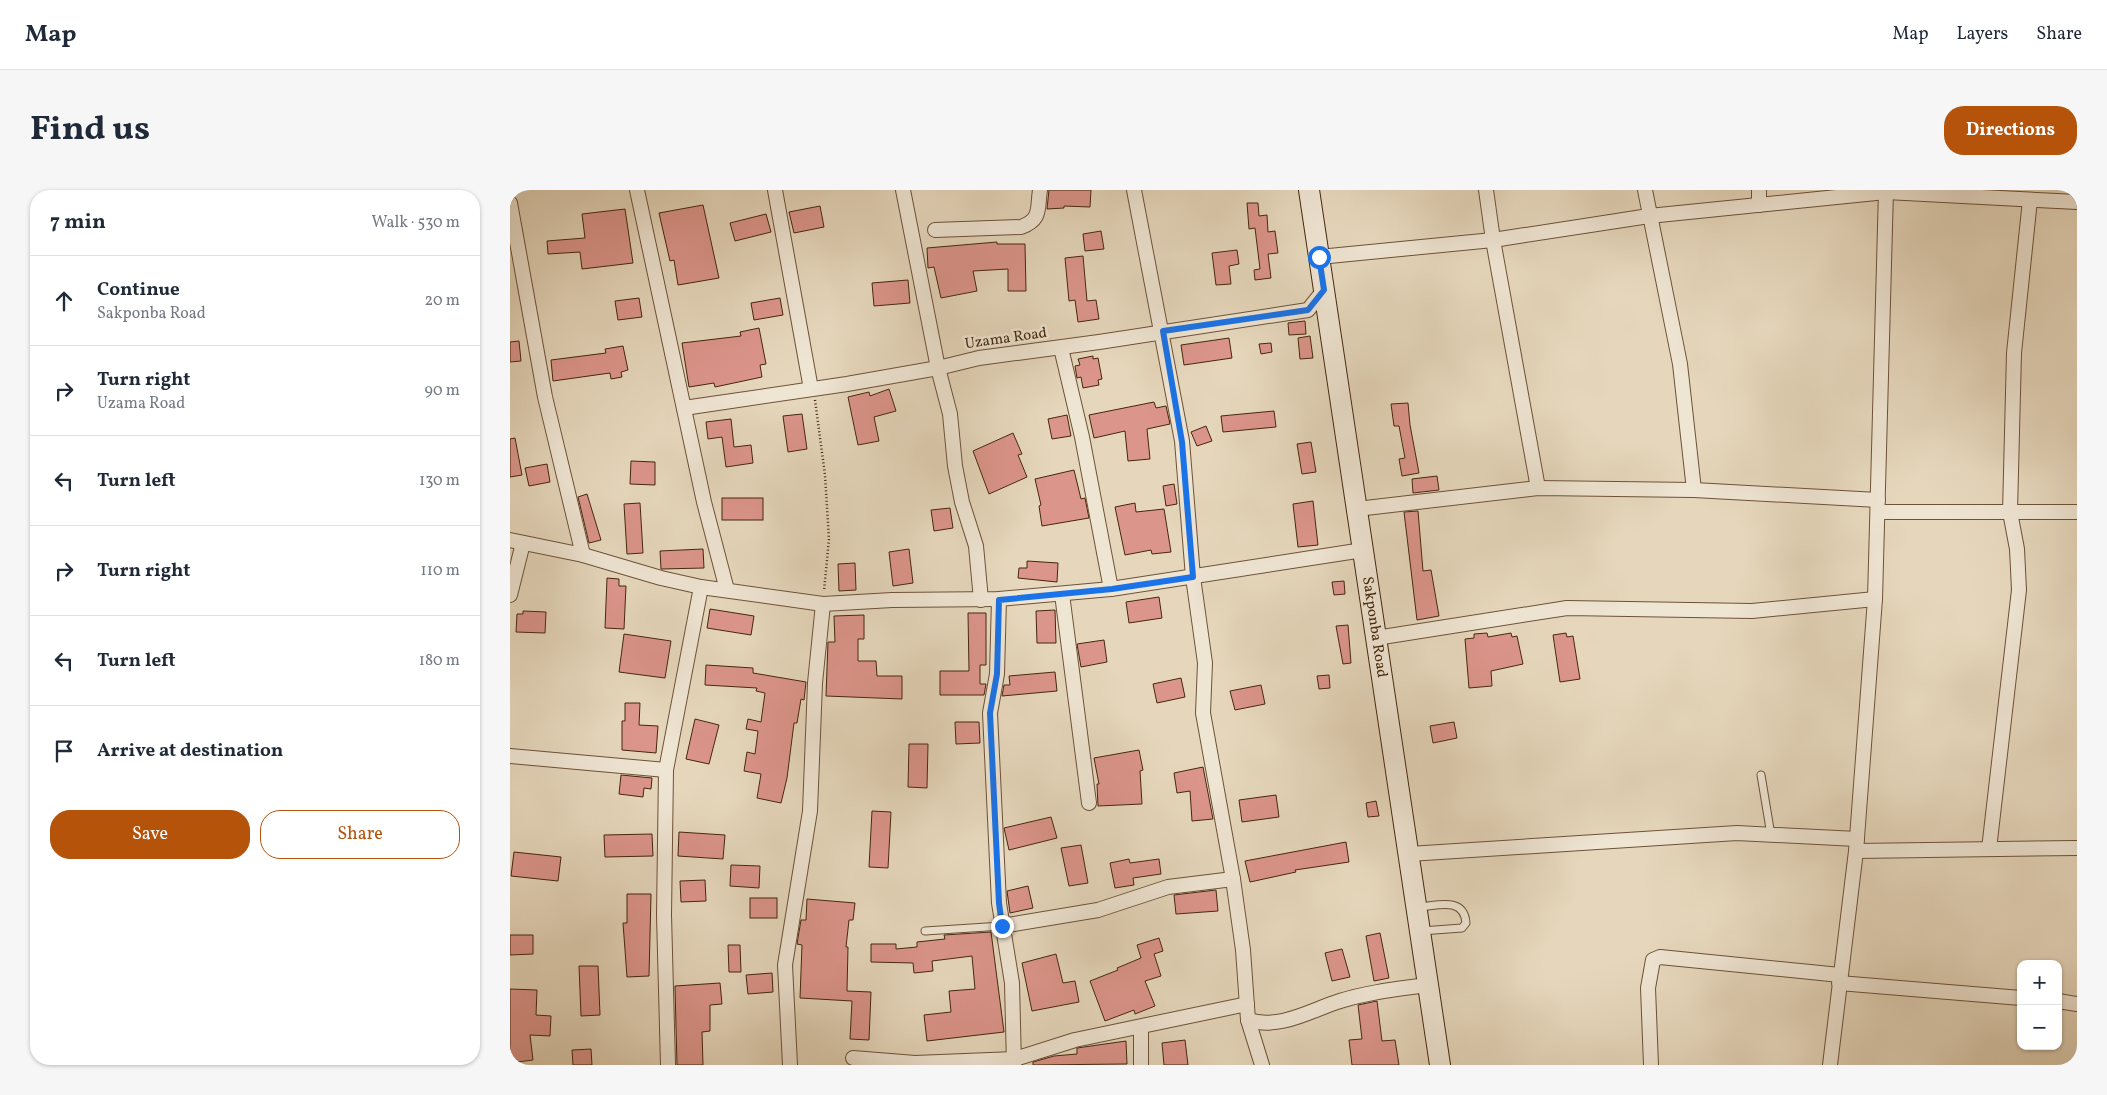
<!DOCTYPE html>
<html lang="en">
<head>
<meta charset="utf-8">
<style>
	body { margin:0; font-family:Vollkorn,serif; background:#f6f6f7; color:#1f2937 }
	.controls { position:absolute; right:15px; bottom:15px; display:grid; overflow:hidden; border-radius:10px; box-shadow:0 1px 4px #0004 }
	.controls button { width:45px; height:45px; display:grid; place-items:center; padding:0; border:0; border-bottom:1px solid #e0e1e3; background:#fff; color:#1f2937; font:25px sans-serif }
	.stop { position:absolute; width:15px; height:15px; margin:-11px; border:4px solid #1a73e8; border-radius:50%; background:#fff }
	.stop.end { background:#1a73e8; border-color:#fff; box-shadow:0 1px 5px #0008 }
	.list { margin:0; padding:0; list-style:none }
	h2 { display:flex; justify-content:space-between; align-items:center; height:65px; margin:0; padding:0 20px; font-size:21px }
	h2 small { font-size:16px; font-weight:400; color:#747a83 }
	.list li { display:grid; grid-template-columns:32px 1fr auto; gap:15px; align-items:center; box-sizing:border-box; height:90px; padding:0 20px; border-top:1px solid #e0e1e3 }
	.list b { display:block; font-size:19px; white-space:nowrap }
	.list p { margin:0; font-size:16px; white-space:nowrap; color:#747a83 }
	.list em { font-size:16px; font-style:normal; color:#747a83 }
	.actions { display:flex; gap:10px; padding:15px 20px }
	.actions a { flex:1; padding:11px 0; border:1px solid #b45309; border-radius:20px; text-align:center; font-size:18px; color:#b45309 }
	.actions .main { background:#b45309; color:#fff }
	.icon { flex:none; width:28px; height:28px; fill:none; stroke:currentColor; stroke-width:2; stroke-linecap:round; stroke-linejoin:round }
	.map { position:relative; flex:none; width:1567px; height:875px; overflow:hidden; border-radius:20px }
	header { display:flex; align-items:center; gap:30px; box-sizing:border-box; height:70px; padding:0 25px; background:#fff; border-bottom:1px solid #e0e1e3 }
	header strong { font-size:24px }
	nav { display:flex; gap:28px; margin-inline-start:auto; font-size:18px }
	.intro { display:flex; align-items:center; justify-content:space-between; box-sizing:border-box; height:120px; padding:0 30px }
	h1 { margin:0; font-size:35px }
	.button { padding:12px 22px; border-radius:20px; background:#b45309; color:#fff; font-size:18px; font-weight:700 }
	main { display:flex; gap:30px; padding:0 30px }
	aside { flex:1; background:#fff; border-radius:20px; box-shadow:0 1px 4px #0004 }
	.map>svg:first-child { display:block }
	.building { fill:#dc958b; stroke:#45260d }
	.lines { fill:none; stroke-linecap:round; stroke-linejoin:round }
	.service-casing { stroke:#6d5239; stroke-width:9 }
	.minor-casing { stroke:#6d5239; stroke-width:16 }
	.secondary-casing { stroke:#45260d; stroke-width:22 }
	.path { stroke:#45260d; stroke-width:2.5; stroke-dasharray:1 2.5; stroke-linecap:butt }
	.service { stroke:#efe5d3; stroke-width:7 }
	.minor { stroke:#efe5d3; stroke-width:14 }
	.secondary { stroke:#efe5d3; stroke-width:20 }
	.route { stroke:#1a73e8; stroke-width:6 }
	.labels { text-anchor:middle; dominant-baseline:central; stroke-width:5; stroke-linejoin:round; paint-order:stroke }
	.street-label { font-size:15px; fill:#45260d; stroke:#efe5d3 }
</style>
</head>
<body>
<header>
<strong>Map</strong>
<nav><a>Map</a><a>Layers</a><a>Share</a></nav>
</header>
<div class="intro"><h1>Find us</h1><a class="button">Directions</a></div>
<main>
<aside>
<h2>7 min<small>Walk · 530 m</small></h2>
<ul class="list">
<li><svg class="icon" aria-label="ahead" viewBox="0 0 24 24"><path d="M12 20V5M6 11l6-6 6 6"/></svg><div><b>Continue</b><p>Sakponba Road</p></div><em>20 m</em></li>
<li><svg class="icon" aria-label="right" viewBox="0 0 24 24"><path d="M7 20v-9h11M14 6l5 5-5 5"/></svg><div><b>Turn right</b><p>Uzama Road</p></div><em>90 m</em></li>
<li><svg class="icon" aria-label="left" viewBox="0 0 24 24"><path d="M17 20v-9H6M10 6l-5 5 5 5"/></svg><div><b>Turn left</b></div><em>130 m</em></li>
<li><svg class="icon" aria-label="right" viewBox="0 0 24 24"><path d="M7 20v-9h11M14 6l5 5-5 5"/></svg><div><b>Turn right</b></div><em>110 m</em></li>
<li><svg class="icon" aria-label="left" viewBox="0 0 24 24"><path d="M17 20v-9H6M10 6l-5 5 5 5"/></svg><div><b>Turn left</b></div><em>180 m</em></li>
<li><svg class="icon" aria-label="arrive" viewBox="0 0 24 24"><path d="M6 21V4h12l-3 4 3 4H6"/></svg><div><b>Arrive at destination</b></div></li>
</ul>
<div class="actions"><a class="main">Save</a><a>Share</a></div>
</aside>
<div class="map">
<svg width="1567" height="875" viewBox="0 0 1567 875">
	<rect width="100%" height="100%" fill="#e6d7bc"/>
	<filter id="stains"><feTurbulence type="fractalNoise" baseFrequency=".004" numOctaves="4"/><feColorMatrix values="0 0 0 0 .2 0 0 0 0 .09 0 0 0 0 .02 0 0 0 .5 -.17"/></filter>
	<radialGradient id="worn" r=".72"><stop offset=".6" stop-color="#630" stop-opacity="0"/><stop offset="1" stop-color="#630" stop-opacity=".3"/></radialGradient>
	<g class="building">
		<polygon points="539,0 581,0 580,17 554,16 554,18 537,19"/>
		<polygon points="737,13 748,13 749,26 757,25 758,42 765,41 768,63 758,64 761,88 745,90 744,80 750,79 745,38 739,39"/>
		<polygon points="193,15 209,88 168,95 164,70 160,71 149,23"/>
		<polygon points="310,16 314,37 284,43 279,22"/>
		<polygon points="115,19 123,73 72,79 70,62 38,64 37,51 75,48 72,24"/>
		<polygon points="256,24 261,42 225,51 220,33"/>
		<polygon points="591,41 594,59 575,61 573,44"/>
		<polygon points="487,52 487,54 515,54 516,101 498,101 498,79 463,81 467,101 431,108 424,77 418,78 417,58"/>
		<polygon points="727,60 729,74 719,76 721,94 706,95 702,63"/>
		<polygon points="573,66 577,111 586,110 589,129 568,132 565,110 559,111 555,68"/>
		<polygon points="398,90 400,113 364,116 362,93"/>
		<polygon points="129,108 132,127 108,130 105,111"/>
		<polygon points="270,108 273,125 244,130 241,113"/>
		<polygon points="795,131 796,144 779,145 778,133"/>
		<polygon points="249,138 256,174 250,175 252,187 205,197 204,193 179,197 172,153 231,146 230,142"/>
		<polygon points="800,146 803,168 790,169 788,148"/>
		<polygon points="719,148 722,168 674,175 671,155"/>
		<polygon points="9,151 11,171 0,172 0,152"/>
		<polygon points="761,153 762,162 751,164 749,154"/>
		<polygon points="113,156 118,180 111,182 112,187 101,189 100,183 43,191 41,170 96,163 95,159"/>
		<polygon points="583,166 583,169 588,168 592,189 588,190 589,195 573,198 571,187 567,188 565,176 570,175 568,169"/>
		<polygon points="379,199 386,221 364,227 369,251 348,255 338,207 359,202 360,206"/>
		<polygon points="644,212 646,218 656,216 660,234 637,239 640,269 618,271 615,241 584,248 579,225"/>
		<polygon points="898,213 900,235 909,283 892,286 889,269 895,268 889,236 884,236 881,214"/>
		<polygon points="764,221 766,237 713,242 711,226"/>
		<polygon points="292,224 297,259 278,262 273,226"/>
		<polygon points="557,225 561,246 542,249 538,229"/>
		<polygon points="221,229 224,257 241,255 243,273 216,277 212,247 198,249 196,232"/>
		<polygon points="696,236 702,251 687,256 681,242"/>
		<polygon points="503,243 512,264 508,265 517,287 479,304 463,261"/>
		<polygon points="5,248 12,285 0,287 0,249"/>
		<polygon points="801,252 806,282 792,284 787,254"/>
		<polygon points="121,271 145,272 145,295 120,294"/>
		<polygon points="37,274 40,292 19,296 15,278"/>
		<polygon points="564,280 571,309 575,308 579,328 532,336 529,316 531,315 525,289"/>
		<polygon points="927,286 929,300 903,303 902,289"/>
		<polygon points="664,294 667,314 656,316 653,296"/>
		<polygon points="77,304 91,350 79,353 68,307"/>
		<rect x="212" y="308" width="41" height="22"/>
		<polygon points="803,311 808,355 788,357 783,314"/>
		<polygon points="130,313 133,363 117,364 114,314"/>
		<polygon points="625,313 626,322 654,319 661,362 642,364 641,360 615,365 605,317"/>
		<polygon points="440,318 443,338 424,341 421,320"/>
		<polygon points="908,321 913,381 921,380 929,426 907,430 894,322"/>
		<polygon points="193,359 194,378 151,379 150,361"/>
		<polygon points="399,359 403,393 383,396 379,362"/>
		<polygon points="517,371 548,373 547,392 508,388 509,378 517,378"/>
		<polygon points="345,373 346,400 329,401 328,374"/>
		<polygon points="97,388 109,389 109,396 116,396 114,439 95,438"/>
		<polygon points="834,391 835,404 824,405 822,392"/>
		<polygon points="649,407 652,428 619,433 616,412"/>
		<polygon points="200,419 244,426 241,445 197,438"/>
		<polygon points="545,420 546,453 527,453 526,421"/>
		<polygon points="13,421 36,422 35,443 6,442 7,424 13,424"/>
		<polygon points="458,423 476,423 476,475 470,475 470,494 476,494 474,505 430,505 430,481 459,481"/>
		<polygon points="354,425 354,449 348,449 348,471 366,471 367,486 392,486 392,509 316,506 318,452 325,452 324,426"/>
		<polygon points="838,435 841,473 833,474 826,436"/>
		<polygon points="977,443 978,447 1001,443 1002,447 1007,446 1013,474 981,481 982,496 959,498 955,449 964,448 964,444"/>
		<polygon points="1056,443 1057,447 1063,446 1070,489 1050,492 1043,445"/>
		<polygon points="114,444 161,451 155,488 109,482"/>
		<polygon points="594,450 597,472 571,477 567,454"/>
		<polygon points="196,475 243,478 243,483 296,492 294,510 291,509 287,533 284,533 277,588 271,613 247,608 251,584 234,581 237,562 245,564 248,541 236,539 238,529 251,532 255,503 246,501 247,498 195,495"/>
		<polygon points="545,482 547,501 492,506 494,495 500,495 499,486"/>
		<polygon points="819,485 820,498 809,499 807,486"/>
		<polygon points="671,488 675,507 647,513 643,494"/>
		<polygon points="751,495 755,514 725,520 720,501"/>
		<polygon points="115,513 130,513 129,535 148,536 146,563 112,560 112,531 115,531"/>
		<polygon points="185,529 209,535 199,574 176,569"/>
		<polygon points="445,532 469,532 470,553 446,554"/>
		<polygon points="944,532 947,548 923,553 920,536"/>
		<polygon points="399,554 418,554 417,598 398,597"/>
		<polygon points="629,560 633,580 630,581 632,614 588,616 587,594 589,594 584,568"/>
		<polygon points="693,577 703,629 682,631 680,601 667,603 664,583"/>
		<polygon points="111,585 142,588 141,599 134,598 133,607 109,604"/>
		<polygon points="766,605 769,627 732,632 729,610"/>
		<polygon points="866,611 869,626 858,627 856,613"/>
		<polygon points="362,621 381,622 378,678 359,677"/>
		<polygon points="541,627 547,648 499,660 494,638"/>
		<polygon points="169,642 215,645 213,669 168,666"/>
		<polygon points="142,644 143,666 95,667 94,645"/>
		<polygon points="836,652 839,672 785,680 786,682 740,692 735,671"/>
		<polygon points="571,655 578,693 559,696 551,658"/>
		<polygon points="4,662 51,667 48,691 1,686"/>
		<polygon points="619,669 620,673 649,669 651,684 623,688 624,695 605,698 600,673"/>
		<polygon points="221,675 250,676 249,698 220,696"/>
		<polygon points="195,690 196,711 171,712 170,691"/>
		<polygon points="518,696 523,718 500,723 497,701"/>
		<polygon points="706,700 708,721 666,724 664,705"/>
		<polygon points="117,704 141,704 139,786 117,787 113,733 117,733"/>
		<rect x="240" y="708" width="27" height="20"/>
		<polygon points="297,709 345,713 343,730 339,730 336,757 338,757 337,801 361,802 359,850 340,849 342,811 290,808 292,755 287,754 291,730 296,730"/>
		<polygon points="481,742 494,842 417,851 414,825 441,822 439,801 465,799 462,766 422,771 423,781 404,783 403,773 361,772 361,754 386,754 386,759 407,757 407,752 435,749 434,745"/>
		<polygon points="870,743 879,788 864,791 856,746"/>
		<polygon points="0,745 23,745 23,764 0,765"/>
		<polygon points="649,748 653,761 644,764 651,786 635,791 645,816 625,824 624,820 595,831 580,791 608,780 607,778 631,768 627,755"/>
		<polygon points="218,755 230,755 231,782 219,782"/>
		<polygon points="832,759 840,787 822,791 815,763"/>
		<polygon points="546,764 553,793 565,791 569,812 522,821 512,773"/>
		<polygon points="69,776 88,776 90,825 71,826"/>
		<polygon points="262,783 263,802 238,804 236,785"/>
		<polygon points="210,793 212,814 200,815 200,841 192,842 193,875 167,875 165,796"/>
		<polygon points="0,799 27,800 26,825 41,826 40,846 20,845 23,870 0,873"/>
		<polygon points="867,811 872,851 885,850 889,875 842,875 839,850 852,849 848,815"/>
		<polygon points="675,850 678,875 654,875 652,853"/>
		<polygon points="616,851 617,874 523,875 523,872 544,866 567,864 567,858"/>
		<polygon points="81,859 82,875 63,875 62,860"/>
	</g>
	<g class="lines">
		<defs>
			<g id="service">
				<polyline points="1251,585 1261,645"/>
				<path d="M 908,717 C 927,716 954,706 956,733 L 952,738 L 911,741"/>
				<polyline points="415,741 492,736"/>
			</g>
			<g id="minor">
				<polyline points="127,0 194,312 217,400"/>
				<polyline points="265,0 301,199"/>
				<polyline points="393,0 428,178 440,224 445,276 452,312 466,356 471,410"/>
				<polyline points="624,0 672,251 683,387 695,473 693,523 723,689 733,760 738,830 752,875"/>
				<polyline points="976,0 983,50 1028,298"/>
				<polyline points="1135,0 1170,174 1184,300"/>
				<polyline points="0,13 35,207 73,365"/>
				<polyline points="1249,15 1249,0"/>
				<path d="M 425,40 L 511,37 C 532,29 527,19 530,0"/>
				<polyline points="809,67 983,50 1139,26 1376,2 1567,12"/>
				<polyline points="551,158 572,247 601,399"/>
				<polyline points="174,218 337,194 428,178 469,168 589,152 798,120 814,100"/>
				<polyline points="847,319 1028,298 1184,300 1368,310"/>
				<polyline points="1368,322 1567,322"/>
				<polyline points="0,350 73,365 151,388 191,397 313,414 382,410 489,409 601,399 853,360"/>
				<polyline points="552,404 579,613"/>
				<polyline points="0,405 13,353"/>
				<polyline points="489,409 487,484 480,523 489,713 502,793 504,875"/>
				<polyline points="866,448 1057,418 1242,421 1365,409"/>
				<polyline points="0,566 156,580"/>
				<polyline points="1479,659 1509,400 1507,359 1500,322 1504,163 1520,10"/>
				<polyline points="1346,661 1567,658"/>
				<polyline points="899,664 1227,643 1347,649"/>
				<polyline points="492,736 588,720 658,697 723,689"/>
				<polyline points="1329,793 1511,808"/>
				<polyline points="1548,811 1567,814"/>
				<path d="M 738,830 C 770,840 801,820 830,811 C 858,802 888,799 917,795"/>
				<polyline points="631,838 631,875"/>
				<polyline points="343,868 405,873 505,869 565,850 737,814"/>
				<polyline points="158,875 154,725 156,580 191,397"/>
				<polyline points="280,875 275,775 300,621 305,493 313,414"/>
				<polyline points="1141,875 1138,798 1143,770 1150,767 1330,785"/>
				<polyline points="1320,875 1346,661 1365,409 1376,0"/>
			</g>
			<g id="secondary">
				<path id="s1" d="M 799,0 L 930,875"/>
			</g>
		</defs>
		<use href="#service" class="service-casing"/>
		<use href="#minor" class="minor-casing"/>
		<use href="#secondary" class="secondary-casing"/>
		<polyline class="path" points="305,210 315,285 319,349 314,401"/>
		<use href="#service" class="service"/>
		<use href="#minor" class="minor"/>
		<use href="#secondary" class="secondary"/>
	</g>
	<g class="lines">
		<polyline class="route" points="492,736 489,713 480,523 487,484 489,410 602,399 683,387 672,252 653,141 798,120 814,100 809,67"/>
	</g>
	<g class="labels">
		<g class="street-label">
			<text transform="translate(496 149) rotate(-8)">Uzama Road</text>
			<text stroke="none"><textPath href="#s1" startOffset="442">Sakponba Road</textPath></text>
		</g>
	</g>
	<rect width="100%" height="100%" filter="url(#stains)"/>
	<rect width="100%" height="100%" fill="url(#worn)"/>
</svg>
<div class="controls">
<button>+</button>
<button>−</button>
</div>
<div class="stop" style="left:809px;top:67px"></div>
<div class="stop end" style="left:492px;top:736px"></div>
</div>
</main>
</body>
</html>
